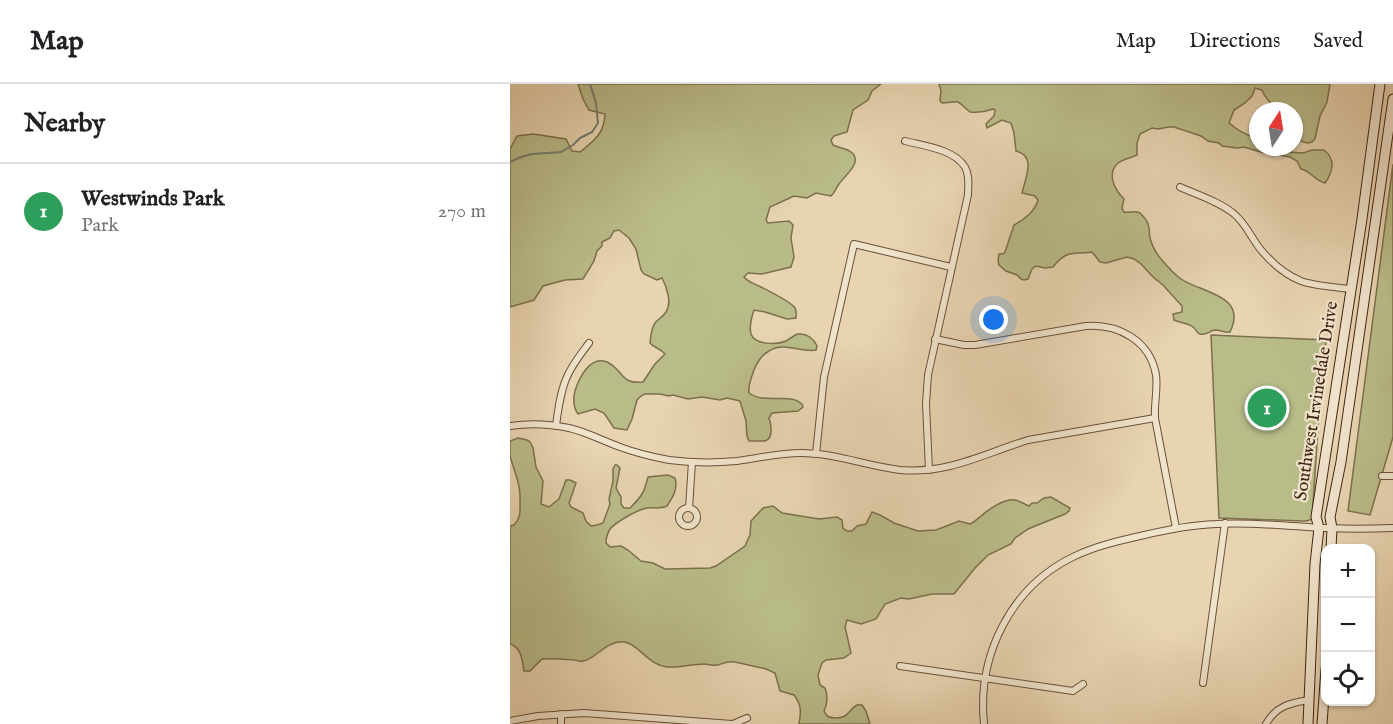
<!DOCTYPE html>
<html lang="en">
<head>
<meta charset="utf-8">
<style>
	body { margin:0; font-family:"IM FELL English",serif; background:#f2f2f2; color:#202124 }
	.controls { position:absolute; right:18px; bottom:18px; display:grid; overflow:hidden; border-radius:12px; box-shadow:0 2px 4px #0004 }
	.controls button { width:54px; height:54px; display:grid; place-items:center; padding:0; border:0; border-bottom:2px solid #e0e0e0; background:#fff; color:#202124; font:30px sans-serif }
	.compass { position:absolute; left:739px; top:18px; width:54px; height:54px; border-radius:50%; background:#fff; box-shadow:0 2px 4px #0004; rotate:12deg }
	.you { position:absolute; left:484px; top:236px; width:21px; height:21px; margin:-15px; border:4px solid #fff; border-radius:50%; background:#1a73e8; box-shadow:0 0 0 9px #1a73e833 }
	.badge { display:grid; place-items:center; width:39px; height:39px; border-radius:50%; background:#8f2418; color:#fff; font-size:20px; font-weight:700 }
	.pin { position:absolute; translate:-50% -50%; border:3px solid #fff; box-shadow:0 2px 6px #0006 }
	.list { margin:0; padding:0; list-style:none }
	h2 { display:flex; justify-content:space-between; align-items:center; height:78px; margin:0; padding:0 24px; font-size:26px }
	h2 small { font-size:20px; font-weight:400; color:#757577 }
	.list li { display:grid; grid-template-columns:39px 1fr auto; gap:18px; align-items:center; box-sizing:border-box; height:96px; padding:0 24px; border-top:2px solid #e0e0e0 }
	.list b { display:block; font-size:22px; white-space:nowrap }
	.list p { margin:0; font-size:20px; white-space:nowrap; color:#757577 }
	.list em { font-size:20px; font-style:normal; color:#757577 }
	.icon { flex:none; width:33px; height:33px; fill:none; stroke:currentColor; stroke-width:2; stroke-linecap:round; stroke-linejoin:round }
	.map { position:relative; flex:none; width:883px; height:640px; overflow:hidden }
	header { display:flex; align-items:center; gap:36px; box-sizing:border-box; height:84px; padding:0 30px; background:#fff; border-bottom:2px solid #e0e0e0 }
	header strong { font-size:28px }
	nav { display:flex; gap:33px; margin-inline-start:auto; font-size:21px }
	main { display:flex }
	aside { flex:1; background:#fff }
	.map>svg:first-child { display:block }
	.green { fill:#b9bc89; stroke:#7c704c; stroke-width:1.5 }
	.lines { fill:none; stroke-linecap:round; stroke-linejoin:round }
	.stream { stroke:#747d6e; stroke-width:2 }
	.minor-casing { stroke:#6a5038; stroke-width:8 }
	.secondary-casing { stroke:#402410; stroke-width:11 }
	.minor { stroke:#f0e3cc; stroke-width:6 }
	.secondary { stroke:#f0e3cc; stroke-width:9 }
	.labels { text-anchor:middle; dominant-baseline:central; stroke-width:4.5; stroke-linejoin:round; paint-order:stroke }
	.street-label { font-size:18px; fill:#402410; stroke:#f0e3cc }
</style>
</head>
<body>
<header>
<strong>Map</strong>
<nav><a>Map</a><a>Directions</a><a>Saved</a></nav>
</header>
<main>
<aside>
<h2>Nearby<small></small></h2>
<ul class="list">
<li><span class="badge" style="background:#2e9e5b">1</span><div><b>Westwinds Park</b><p>Park</p></div><em>270 m</em></li>
</ul>
</aside>
<div class="map">
<svg width="883" height="640" viewBox="0 0 883 640">
	<rect width="100%" height="100%" fill="#e8d4b1"/>
	<filter id="stains"><feTurbulence type="fractalNoise" baseFrequency=".00333" numOctaves="4"/><feColorMatrix values="0 0 0 0 .2 0 0 0 0 .09 0 0 0 0 .02 0 0 0 .5 -.17"/></filter>
	<radialGradient id="worn" r=".72"><stop offset=".6" stop-color="#630" stop-opacity="0"/><stop offset="1" stop-color="#630" stop-opacity=".3"/></radialGradient>
	<g class="green">
		<path d="M 68,0 L 371,0 L 362,7 L 358,16 L 343,26 L 337,48 L 324,52 L 321,56 L 323,61 C 329,64 336,64 341,68 C 354,78 334,92 329,100 C 326,104 325,108 321,112 L 306,109 L 297,114 L 284,112 L 260,123 L 256,136 L 258,139 L 279,137 L 283,141 L 281,154 L 284,173 L 281,183 L 252,190 L 238,189 L 234,193 C 239,199 244,199 251,203 C 257,206 282,219 285,224 C 287,228 286,230 286,234 L 277,235 L 255,228 L 244,226 C 242,232 239,243 241,250 C 245,261 267,261 276,257 C 280,255 284,251 288,250 C 297,249 304,255 307,262 L 306,266 C 291,269 274,257 259,267 C 251,272 248,277 244,286 C 241,294 238,301 239,309 C 255,321 280,308 292,320 L 293,323 L 288,327 L 262,329 L 259,334 C 261,340 264,354 255,357 C 252,357 243,357 239,357 L 237,352 L 236,337 L 230,317 L 217,314 L 210,316 L 192,313 L 178,315 L 163,311 L 159,312 L 150,310 L 135,310 L 131,312 L 127,316 L 122,335 L 117,346 L 104,344 L 94,329 L 85,325 L 68,330 C 63,323 63,315 65,307 C 69,294 80,271 97,278 C 113,285 110,301 133,298 L 145,280 L 155,270 C 150,264 144,264 140,259 C 141,252 141,245 145,239 C 148,235 153,233 156,228 C 162,219 157,203 152,194 L 147,196 L 134,190 L 131,186 L 126,165 L 119,154 L 109,146 L 104,147 L 100,154 L 92,158 L 92,162 L 87,167 L 84,177 L 73,195 L 55,196 L 33,202 L 24,216 L 0,223 L 0,65 L 7,52 L 23,50 L 56,55 L 62,67 L 70,68 C 85,56 94,50 95,30 L 79,26 L 73,15 Z"/>
		<path d="M 429,0 L 820,0 L 817,18 L 810,32 L 805,55 L 802,58 L 797,59 L 791,57 C 789,47 784,37 784,27 L 767,27 C 762,19 755,15 752,6 L 745,4 L 742,12 L 735,19 L 724,26 L 719,39 C 727,46 738,52 748,54 L 748,63 L 764,63 L 778,68 L 793,69 L 802,66 L 814,66 C 826,75 823,88 815,99 C 805,97 801,87 791,85 L 787,77 L 780,73 L 751,68 L 734,63 L 727,64 L 712,62 L 709,59 L 698,57 L 691,52 L 664,43 L 659,43 L 648,45 L 642,44 L 630,50 L 627,59 L 627,71 C 621,74 613,75 608,79 C 596,90 605,106 614,115 L 612,124 L 614,128 C 620,129 625,126 630,129 C 633,132 637,136 638,140 C 640,145 639,150 640,154 C 642,162 646,169 651,175 C 656,181 665,191 671,195 C 692,209 738,211 720,248 C 715,249 711,246 705,246 C 699,247 696,252 690,250 C 685,248 688,247 683,243 C 679,239 670,239 664,236 L 663,230 L 672,228 L 672,222 L 653,201 L 643,193 L 631,180 L 624,175 L 617,173 L 596,179 L 590,178 L 582,168 C 563,171 557,165 543,183 L 535,184 L 526,182 L 522,185 L 518,195 L 514,196 L 511,195 L 507,191 L 496,187 L 489,181 L 488,176 L 489,170 L 493,170 L 495,168 L 504,141 C 514,136 525,127 528,116 L 525,112 L 512,109 C 515,95 527,72 506,67 L 504,49 L 501,39 L 492,36 L 477,44 L 476,40 L 484,32 L 485,26 L 483,25 C 475,28 469,29 460,28 C 443,14 454,18 432,19 L 430,17 L 431,7 Z"/>
		<polygon points="883,80 883,353 860,431 838,427"/>
		<polygon points="701,251 816,256 811,300 802,435 797,437 792,437 709,434"/>
		<path d="M 8,354 L 17,356 L 20,358 L 23,364 L 26,383 L 33,397 L 31,420 L 39,423 L 49,415 L 56,396 L 60,396 L 66,399 L 59,419 L 61,423 L 73,429 L 76,437 L 81,442 L 87,441 L 93,439 L 100,420 L 99,415 L 103,397 L 103,385 L 105,381 L 107,381 L 110,384 L 106,404 L 111,413 L 111,420 L 114,424 L 120,424 C 132,412 134,409 138,393 L 158,391 L 165,394 C 168,405 163,413 157,422 C 149,426 142,422 133,425 C 124,428 106,438 100,445 C 97,450 96,455 96,459 L 100,463 L 111,462 L 118,466 L 131,477 L 143,479 L 155,485 L 200,484 L 206,482 L 235,462 L 240,451 L 241,437 L 253,424 L 263,422 L 272,429 L 309,435 L 327,433 L 332,436 L 333,444 L 337,447 L 342,447 L 347,442 L 356,440 L 362,428 L 370,431 L 384,439 L 408,447 L 426,446 L 449,437 L 460,440 C 465,438 467,435 471,432 C 479,425 495,414 505,416 C 510,417 514,420 519,422 L 522,419 L 527,419 L 534,414 L 541,413 L 560,424 L 559,427 L 555,430 L 518,445 L 505,454 L 501,460 L 478,471 L 465,484 L 444,510 L 422,510 L 399,515 L 391,514 L 375,520 L 366,535 L 351,540 L 337,536 L 335,543 L 341,569 L 334,574 L 316,576 L 312,579 L 308,591 L 310,601 L 315,604 C 318,612 318,619 314,627 C 317,633 319,634 326,634 C 339,634 338,626 347,621 C 348,621 350,621 352,621 L 356,627 L 360,640 L 289,640 C 291,629 292,621 284,611 L 270,607 L 265,589 L 256,585 L 225,578 C 218,577 214,579 208,581 C 202,582 199,580 194,580 C 182,580 170,584 157,583 C 138,581 129,560 114,558 C 96,556 85,576 73,577 C 70,578 67,576 64,576 C 53,575 43,574 32,575 L 20,587 L 14,587 C 12,576 12,564 0,560 L 0,442 L 4,441 C 11,434 10,428 10,419 C 11,400 5,390 0,372 C 0,368 0,362 0,357 Z"/>
	</g>
	<g class="lines">
		<polyline class="stream" points="0,78 11,73 22,70 51,68 63,61 70,54 82,48 88,39 86,19 80,0"/>
		<defs>
			<g id="minor">
				<path d="M 395,57 C 414,62 444,65 455,83 C 460,92 458,102 458,111 L 418,291 L 416,320 L 419,386"/>
				<path d="M 670,103 C 688,111 708,117 723,129 C 736,139 741,154 751,166 C 761,178 776,191 791,197 C 805,202 825,203 840,205"/>
				<path d="M 425,255 L 454,261 L 465,261 L 576,242 C 608,240 640,256 646,291 C 648,305 644,319 645,334 L 666,444"/>
				<path d="M 0,342 C 20,339 40,340 59,344 C 77,348 93,357 110,363 C 126,369 143,373 159,376 C 181,379 205,379 227,377 C 249,374 269,369 291,369 C 325,369 356,382 390,386 C 439,390 473,370 518,356 L 645,334"/>
				<path d="M 46,342 C 48,326 50,310 56,295 C 61,282 70,271 79,259"/>
				<polyline points="306,370 314,293 344,160 441,183"/>
				<polyline points="872,392 883,392"/>
				<circle cx="178" cy="433" r="9"/>
				<polyline points="179,424 182,378"/>
				<polyline points="390,582 563,607 573,600"/>
				<polyline points="693,599 715,439"/>
				<polyline points="51,630 51,640"/>
				<polyline points="0,637 28,632 74,629 222,640"/>
				<polyline points="223,640 237,634"/>
				<path d="M 474,640 C 467,571 501,502 565,472 C 586,462 608,457 630,452 C 655,446 680,441 706,440 C 736,438 767,441 797,443 C 825,445 854,445 883,444"/>
				<path d="M 756,640 C 766,622 780,619 799,616"/>
			</g>
			<g id="secondary">
				<polyline points="821,464 822,444 820,433 831,378 883,15"/>
				<polyline points="798,640 805,480 809,444 806,433 852,135 870,0"/>
				<polyline points="812,640 816,585"/>
			</g>
		</defs>
		<use href="#minor" class="minor-casing"/>
		<use href="#secondary" class="secondary-casing"/>
		<use href="#minor" class="minor"/>
		<use href="#secondary" class="secondary"/>
	</g>
	<g class="labels">
		<g class="street-label">
			<text transform="translate(807 317) rotate(-81)">Southwest Irvinedale Drive</text>
		</g>
	</g>
	<rect width="100%" height="100%" filter="url(#stains)"/>
	<rect width="100%" height="100%" fill="url(#worn)"/>
</svg>
<div class="controls">
<button>+</button>
<button>−</button>
<button><svg class="icon" aria-label="locate" viewBox="0 0 24 24"><circle cx="12" cy="12" r="6"/><path d="M12 2v4M12 18v4M2 12h4M18 12h4"/></svg></button>
</div>
<svg class="compass" viewBox="-18 -18 36 36"><path d="M0-13l5 13h-10z" fill="#e53935"/><path d="M0 13l5-13h-10z" fill="#757577"/></svg>
<div class="you"></div>
<div class="pin badge" style="left:757px;top:324px;background:#2e9e5b">1</div>
</div>
</main>
</body>
</html>
